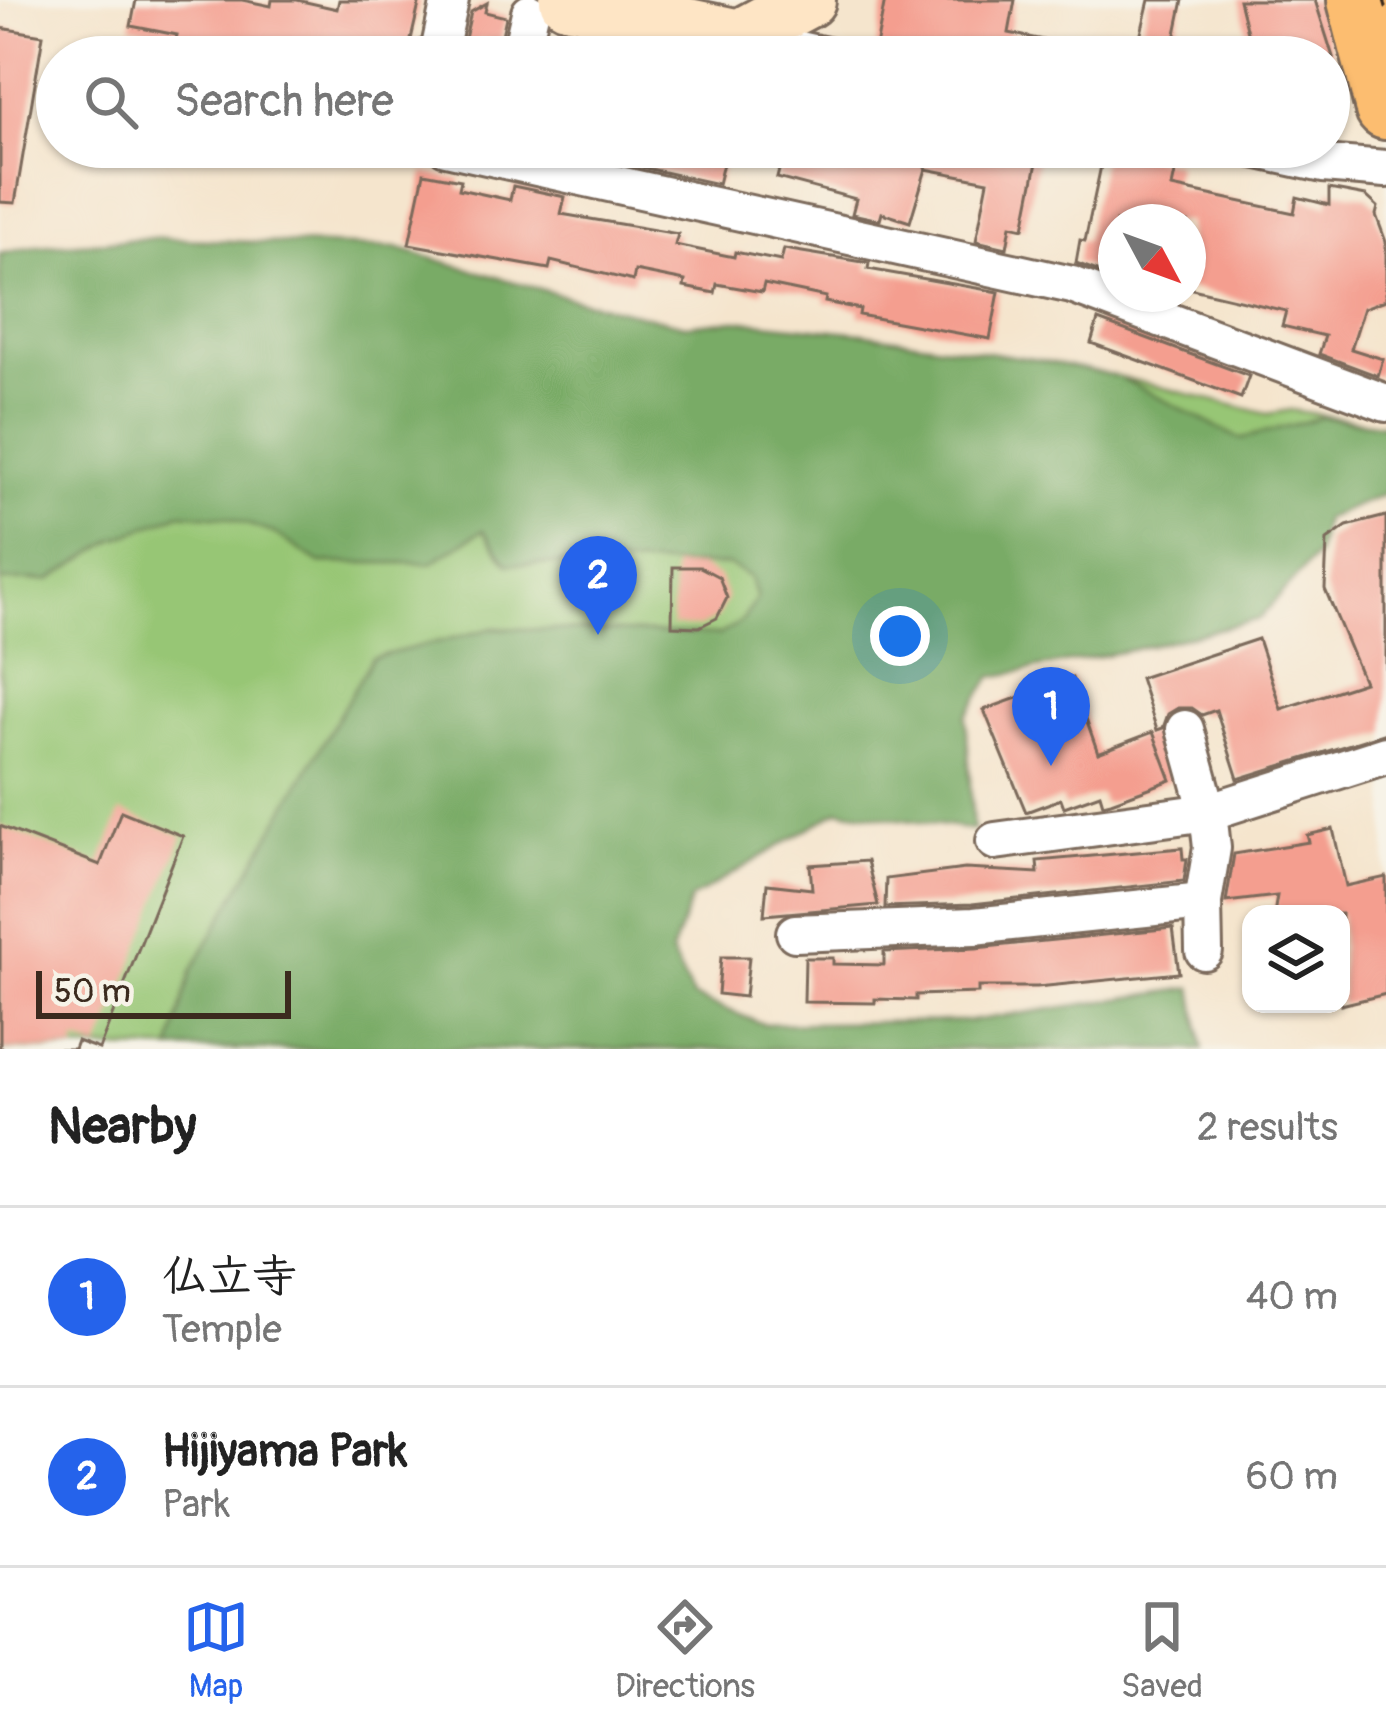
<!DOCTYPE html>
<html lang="en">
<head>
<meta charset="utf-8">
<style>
	body { margin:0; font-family:Pangolin,"Klee One",sans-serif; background:#f6f6f6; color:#222 }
	.controls { position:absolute; right:36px; bottom:36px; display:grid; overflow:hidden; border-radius:24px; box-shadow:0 3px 9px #0004 }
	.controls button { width:108px; height:108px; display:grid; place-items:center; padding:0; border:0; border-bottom:3px solid #e0e0e0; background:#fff; color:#222; font:60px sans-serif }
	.compass { position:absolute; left:1098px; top:204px; width:108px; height:108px; border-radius:50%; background:#fff; box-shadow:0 3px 9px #0004; rotate:131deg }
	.scale { position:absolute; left:36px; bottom:30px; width:255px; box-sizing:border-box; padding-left:12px; border:6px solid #3b2a1e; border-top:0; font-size:33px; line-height:42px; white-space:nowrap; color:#3b2a1e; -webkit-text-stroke:9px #f7f3e8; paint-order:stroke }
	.you { position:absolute; left:900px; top:636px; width:42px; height:42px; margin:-30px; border:9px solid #fff; border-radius:50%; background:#1a73e8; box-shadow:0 0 0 18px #1a73e833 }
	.badge { display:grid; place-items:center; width:78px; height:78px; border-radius:50%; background:#2563eb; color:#fff; font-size:39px; font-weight:700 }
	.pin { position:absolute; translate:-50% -99px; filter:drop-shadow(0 3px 6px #0008) }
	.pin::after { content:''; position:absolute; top:63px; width:42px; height:36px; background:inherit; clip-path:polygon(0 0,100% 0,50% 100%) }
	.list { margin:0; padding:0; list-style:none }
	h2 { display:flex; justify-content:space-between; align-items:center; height:156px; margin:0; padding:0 48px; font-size:51px }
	h2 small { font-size:39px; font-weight:400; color:#767676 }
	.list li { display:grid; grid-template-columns:78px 1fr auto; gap:36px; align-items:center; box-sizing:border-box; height:180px; padding:0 48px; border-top:3px solid #e0e0e0 }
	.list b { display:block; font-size:45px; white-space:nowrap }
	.list p { margin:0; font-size:39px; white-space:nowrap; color:#767676 }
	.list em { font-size:39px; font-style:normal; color:#767676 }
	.icon { flex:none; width:66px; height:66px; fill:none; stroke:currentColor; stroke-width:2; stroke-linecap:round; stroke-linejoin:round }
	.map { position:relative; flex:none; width:1386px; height:1049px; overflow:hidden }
	.search { position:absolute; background:#fff; box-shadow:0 3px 9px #0004; left:36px; right:36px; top:36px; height:132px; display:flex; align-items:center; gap:30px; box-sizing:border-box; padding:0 42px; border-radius:66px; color:#767676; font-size:45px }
	.sheet { height:516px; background:#fff }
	nav { display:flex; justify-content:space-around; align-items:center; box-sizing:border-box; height:168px; border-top:3px solid #e0e0e0; background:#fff; font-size:33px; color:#767676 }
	nav a { display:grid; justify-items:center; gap:6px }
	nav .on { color:#2563eb }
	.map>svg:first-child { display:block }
	.green { fill:#97c675; stroke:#69784a; stroke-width:3 }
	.forest { fill:#79ab66; stroke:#5a6a42; stroke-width:3 }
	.building { fill:#f49e8f }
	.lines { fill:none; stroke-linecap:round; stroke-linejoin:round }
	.street-casing { stroke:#7c6b5b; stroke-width:42 }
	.secondary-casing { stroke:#7c6b5b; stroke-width:60 }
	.primary-casing { stroke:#7c6b5b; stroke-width:66 }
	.street { stroke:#fff; stroke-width:36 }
	.secondary { stroke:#fee5c5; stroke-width:54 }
	.primary { stroke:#fcbd6f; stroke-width:60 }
	.tram { stroke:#3b2a1e; stroke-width:3 }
</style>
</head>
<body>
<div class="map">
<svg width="1386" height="1049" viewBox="0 0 1386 1049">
	<rect width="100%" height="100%" fill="#f7f3e8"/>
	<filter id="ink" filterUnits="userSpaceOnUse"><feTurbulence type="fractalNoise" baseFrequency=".00833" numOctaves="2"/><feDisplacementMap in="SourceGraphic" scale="24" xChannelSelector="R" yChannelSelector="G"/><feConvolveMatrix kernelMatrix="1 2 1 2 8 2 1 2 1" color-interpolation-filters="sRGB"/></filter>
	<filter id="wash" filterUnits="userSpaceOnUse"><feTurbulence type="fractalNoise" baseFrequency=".004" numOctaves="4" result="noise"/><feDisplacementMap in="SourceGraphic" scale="48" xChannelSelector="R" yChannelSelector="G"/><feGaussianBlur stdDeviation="2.7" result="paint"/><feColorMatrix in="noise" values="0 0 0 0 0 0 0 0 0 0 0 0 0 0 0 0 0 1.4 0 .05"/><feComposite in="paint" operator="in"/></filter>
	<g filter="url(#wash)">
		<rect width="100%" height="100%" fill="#f5e5cd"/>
		<polygon class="green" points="157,238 394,249 570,300 686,327 1037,361 1116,376 1267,414 1291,410 1386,425 1386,493 1324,519 1316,555 1259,619 1131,650 992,676 966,716 712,867 645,956 693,997 763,1024 971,1021 1193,988 1203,1049 0,1049 0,254 37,246"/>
		<polygon class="forest" points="157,238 396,248 571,298 685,325 735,320 862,333 1039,360 1117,376 1240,439 1322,417 1386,425 1386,493 1324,519 1316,555 1259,619 1131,650 992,677 966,716 973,830 839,810 691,899 671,953 693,997 763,1024 971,1021 1193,988 1203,1049 171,1049 191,972 372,658 494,628 719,635 742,621 757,599 751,578 728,565 508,564 483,530 431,563 320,563 274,533 226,517 181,513 116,539 50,580 0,581 0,254 39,246"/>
		<g id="blocks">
			<g class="building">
				<polygon points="136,0 242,0 271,6 272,0 297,0 337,9 339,0 420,0 410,44 419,40 416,57 172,57 177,35 131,26"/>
				<polygon points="885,0 1015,0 1009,33 1067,45 1065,57 932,57 876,47"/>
				<polygon points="1149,0 1183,0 1172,53 1138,46"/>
				<polygon points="1239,0 1315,0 1333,57 1278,57 1273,38 1250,44"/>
				<polygon points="487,3 485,12 506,17 500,44 479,39 475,57 461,57 471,12"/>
				<polygon points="0,28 43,35 15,203 0,202"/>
				<polygon points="587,147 727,147 718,184 587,155"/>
				<polygon points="785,147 1040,147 1024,228 1011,225 1007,248 976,241 988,181 926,169 910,222 882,213 880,220 852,214 856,199 777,178"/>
				<polygon points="1105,147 1177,164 1172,187 1294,213 1297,197 1329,205 1329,189 1366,196 1378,207 1376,215 1386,242 1386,300 1364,308 1351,349 1383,359 1378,376 1319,354 1325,336 1282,326 1286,311 1188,288 1188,222 1116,222 1116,278 1076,263 1080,240 1085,241"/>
				<polygon points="424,173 461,180 459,189 510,200 513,186 565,197 561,214 678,234 675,245 734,257 735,252 781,261 784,249 869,263 868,269 999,292 990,339 859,315 860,309 825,302 826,297 764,284 762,292 717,284 715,293 684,287 685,281 635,271 633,281 551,261 549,269 409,244"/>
				<polygon points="1098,320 1249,376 1241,398 1091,343"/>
				<polygon points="1386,516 1386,733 1238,779 1216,710 1202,715 1192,708 1178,708 1168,714 1163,728 1157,730 1140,678 1258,639 1281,709 1364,682 1325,589 1327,540 1347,526"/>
				<polygon points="673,567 700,567 719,577 727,598 717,618 699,627 672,626"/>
				<polygon points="1072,678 1098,753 1153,732 1171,780 1111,802 1103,804 1100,794 1064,807 1061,799 1026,812 984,710"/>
				<polygon points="121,811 183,836 99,1049 77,1041 74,1049 0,1049 0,826 100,865"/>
				<polygon points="1333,829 1346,886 1386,877 1386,994 1341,1005 1341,914 1274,914 1277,896 1226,902 1234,854 1309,842 1307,835"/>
				<polygon points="1182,848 1183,859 1187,859 1184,881 972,904 885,907 886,879 965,869 1038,873 1037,861"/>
				<polygon points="867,861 878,905 764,915 767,884 812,889 810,865"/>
				<polygon points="1173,928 1179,973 1037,987 978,987 978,993 916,995 916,1000 875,999 875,1003 804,1002 805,958 833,958 833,964 884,965 884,952 976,948"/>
				<polygon points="721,957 749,957 745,997 718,994"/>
			</g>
		</g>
	</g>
	<g filter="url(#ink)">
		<use href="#blocks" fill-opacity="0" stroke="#7c6b5b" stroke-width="3"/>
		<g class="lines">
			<defs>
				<g id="street">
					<polyline points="739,37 831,57"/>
					<polyline points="438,57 450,0"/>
					<polyline points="520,57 530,13"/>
					<polyline points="446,147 1072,285 1386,403"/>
					<polyline points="1245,147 1323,164 1386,169"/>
					<polyline points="1185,729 1208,812 1212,848 1203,902 1204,951"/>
					<polyline points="995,841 1208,812 1386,755"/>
					<polyline points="795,933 974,926 1203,902"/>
				</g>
				<polyline id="secondary" points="567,0 739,37 808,0"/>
				<polyline id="primary" points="1358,0 1386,109"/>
			</defs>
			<use href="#street" class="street-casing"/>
			<use href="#secondary" class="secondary-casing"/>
			<use href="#primary" class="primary-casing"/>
			<use href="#street" class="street"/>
			<use href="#secondary" class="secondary"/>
			<use href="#primary" class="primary"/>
			<polyline class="tram" points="1384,0 1386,7"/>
		</g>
	</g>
</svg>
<div class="controls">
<button><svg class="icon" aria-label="layers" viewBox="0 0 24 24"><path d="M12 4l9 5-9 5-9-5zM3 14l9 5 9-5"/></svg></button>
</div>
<svg class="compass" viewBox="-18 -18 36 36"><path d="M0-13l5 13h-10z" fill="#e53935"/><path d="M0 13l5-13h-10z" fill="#767676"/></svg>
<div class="scale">50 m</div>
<div class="you"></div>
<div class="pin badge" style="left:1051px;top:766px">1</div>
<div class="pin badge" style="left:598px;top:635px">2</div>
<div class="search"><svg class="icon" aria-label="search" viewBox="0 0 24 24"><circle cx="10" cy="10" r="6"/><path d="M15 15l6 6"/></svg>Search here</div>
</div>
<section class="sheet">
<h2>Nearby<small>2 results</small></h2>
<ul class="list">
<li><span class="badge">1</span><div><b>仏立寺</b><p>Temple</p></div><em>40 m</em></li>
<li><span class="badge">2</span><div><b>Hijiyama Park</b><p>Park</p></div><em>60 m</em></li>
</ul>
</section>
<nav>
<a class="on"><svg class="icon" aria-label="map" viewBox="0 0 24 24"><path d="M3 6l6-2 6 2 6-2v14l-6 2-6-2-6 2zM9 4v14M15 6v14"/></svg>Map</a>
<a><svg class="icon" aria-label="directions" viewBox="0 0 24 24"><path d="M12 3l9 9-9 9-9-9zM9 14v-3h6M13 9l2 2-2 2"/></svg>Directions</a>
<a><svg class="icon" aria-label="saved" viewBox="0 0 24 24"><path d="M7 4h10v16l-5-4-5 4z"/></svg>Saved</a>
</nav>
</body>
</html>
